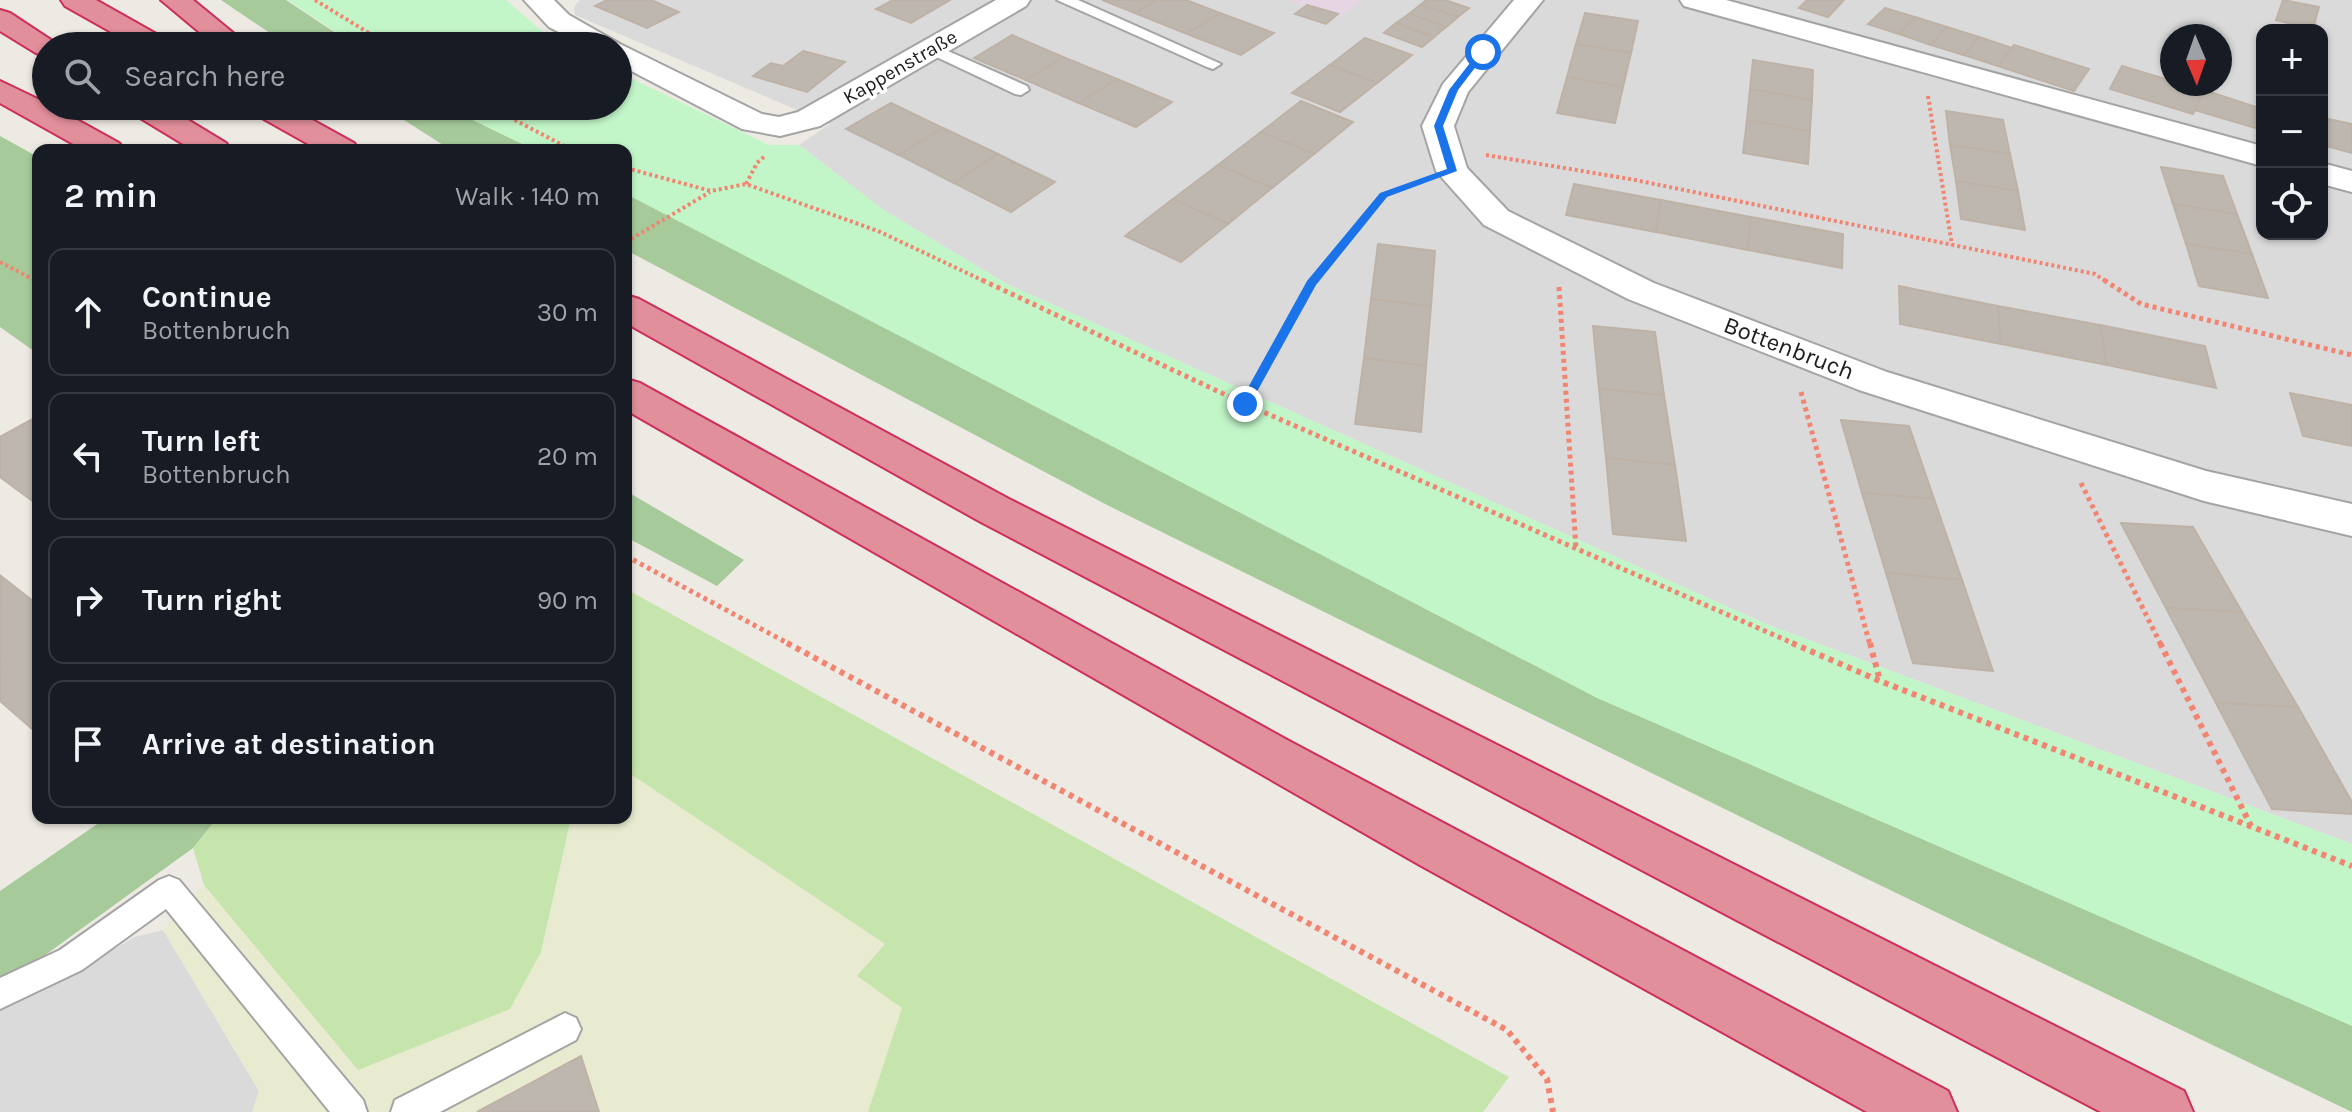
<!DOCTYPE html>
<html lang="en">
<head>
<meta charset="utf-8">
<style>
	body { margin:0; font-family:Karla,sans-serif; background:#242831; color:#f1f3f6 }
	.controls { position:absolute; right:24px; top:24px; display:grid; overflow:hidden; border-radius:16px; box-shadow:0 2px 6px #0004 }
	.controls button { width:72px; height:72px; display:grid; place-items:center; padding:0; border:0; border-bottom:2px solid #363941; background:#171b24; color:#f1f3f6; font:40px sans-serif }
	.compass { position:absolute; left:2160px; top:24px; width:72px; height:72px; border-radius:50%; background:#171b24; box-shadow:0 2px 6px #0004; rotate:178deg }
	.stop { position:absolute; width:24px; height:24px; margin:-18px; border:6px solid #1a73e8; border-radius:50%; background:#fff }
	.stop.end { background:#1a73e8; border-color:#fff; box-shadow:0 2px 8px #0008 }
	.list { margin:0; padding:0; list-style:none }
	h2 { display:flex; justify-content:space-between; align-items:center; height:104px; margin:0; padding:0 32px; font-size:34px }
	h2 small { font-size:26px; font-weight:400; color:#9ea1a6 }
	.list li { display:grid; grid-template-columns:52px 1fr auto; gap:24px; align-items:center; box-sizing:border-box; height:128px; margin:0 16px 16px; padding:0 16px; border:2px solid #363941; border-radius:16px }
	.list b { display:block; font-size:30px; white-space:nowrap }
	.list p { margin:0; font-size:26px; white-space:nowrap; color:#9ea1a6 }
	.list em { font-size:26px; font-style:normal; color:#9ea1a6 }
	.icon { flex:none; width:44px; height:44px; fill:none; stroke:currentColor; stroke-width:2; stroke-linecap:round; stroke-linejoin:round }
	.map { position:relative; flex:none; width:2352px; height:1112px; overflow:hidden }
	.search { position:absolute; background:#171b24; box-shadow:0 2px 6px #0004; left:32px; top:32px; width:600px; height:88px; display:flex; align-items:center; gap:20px; box-sizing:border-box; padding:0 28px; border-radius:44px; color:#9ea1a6; font-size:30px }
	.panel { position:absolute; background:#171b24; box-shadow:0 2px 6px #0004; left:32px; top:144px; width:600px; height:680px; border-radius:16px }
	.map>svg:first-child { display:block }
	.residential { fill:#dbdada; fill-rule:evenodd }
	.industrial { fill:#e6d5e2 }
	.farmland { fill:#e8ebcf }
	.grass { fill:#c5e5ac }
	.forest { fill:#a6ca9a }
	.park { fill:#c2f6c9 }
	.building { fill:#beb7b0; stroke:#beb2a6; stroke-width:2 }
	.lines { fill:none; stroke-linecap:round; stroke-linejoin:round }
	.service-casing { stroke:#a4a4a4; stroke-width:4 }
	.minor-casing { stroke:#a4a4a4; stroke-width:4 }
	.motorway-casing { stroke:#cd2e5c; stroke-width:4 }
	.path-far2 { stroke:#f18571; stroke-width:4; stroke-dasharray:3 3; stroke-linecap:butt }
	.path-far1 { stroke:#f18571; stroke-width:5; stroke-dasharray:4 4; stroke-linecap:butt }
	.path { stroke:#f18571; stroke-width:6; stroke-dasharray:5 5; stroke-linecap:butt }
	.service { fill:#fff; fill-rule:evenodd }
	.minor { fill:#fff; fill-rule:evenodd }
	.motorway { fill:#e18f9a; fill-rule:evenodd }
	.route { fill:#1a73e8 }
	.labels { text-anchor:middle; dominant-baseline:central; stroke-width:7; stroke-linejoin:round; paint-order:stroke }
	.far-street-label { font-size:20px; fill:#1d1d1d; stroke:#fff }
	.street-label { font-size:24px; fill:#1d1d1d; stroke:#fff }
</style>
</head>
<body>
<div class="map">
<svg width="2352" height="1112" viewBox="0 0 2352 1112">
	<rect width="100%" height="100%" fill="#edeae3"/>
	<g class="residential">
		<path d="M 580,0 L 2352,0 L 2352,844 L 1766,624 L 1007,284 L 885,211 L 799,145 L 830,124 L 575,15 L 574,7 ZM 2262,30 L 2322,30 L 2322,234 L 2262,234 ZM 2172,36 L 2220,36 L 2220,84 L 2172,84 Z"/>
		<polygon points="163,930 259,1091 252,1112 0,1112 0,1010 43,991 135,937"/>
	</g>
	<polygon class="industrial" points="1288,0 1364,0 1338,18"/>
	<polygon class="farmland" points="626,771 885,944 902,1008 868,1112 252,1112 259,1091 163,930 204,885 358,1070 541,952 571,818 626,818"/>
	<g class="grass">
		<polygon points="626,589 1509,1077 1483,1112 868,1112 902,1008 857,976 885,944 626,771"/>
		<polygon points="217,818 571,818 541,952 510,1009 358,1070 204,885 193,848"/>
	</g>
	<g class="forest">
		<polygon points="221,0 286,0 355,46 289,46"/>
		<polygon points="382,106 444,106 535,150 451,150"/>
		<polygon points="0,136 38,157 38,354 0,327"/>
		<polygon points="626,191 2352,953 2352,1112 1863,877 1109,506 626,250"/>
		<polygon points="626,491 744,560 717,586 626,537"/>
		<polygon points="106,818 217,818 193,848 30,966 0,980 0,891"/>
	</g>
	<g class="park">
		<polygon points="288,0 506,0 551,39 564,46 356,46"/>
		<polygon points="618,72 769,145 799,145 885,211 1007,284 1766,624 2352,844 2352,1026 1597,698 626,194 626,150 535,150 444,106 618,106"/>
	</g>
	<g class="building">
		<polygon points="607,0 651,0 679,12 647,28 595,6"/>
		<polygon points="893,0 950,0 911,23 876,9"/>
		<polygon points="1102,0 1156,0 1135,13"/>
		<polygon points="1156,0 1186,0 1220,13 1187,34 1135,13"/>
		<polygon points="1426,0 1445,0 1469,8 1458,17 1420,5"/>
		<polygon points="1807,0 1844,0 1828,17 1799,8"/>
		<polygon points="2283,0 2319,7 2313,29 2276,20"/>
		<polygon points="1307,5 1338,14 1326,24 1295,14"/>
		<polygon points="1420,5 1458,17 1446,27 1409,14"/>
		<polygon points="1885,8 1915,17 1899,34 1868,24"/>
		<polygon points="1220,13 1274,33 1241,55 1187,34"/>
		<polygon points="1585,13 1638,21 1631,53 1576,44"/>
		<polygon points="1409,14 1446,27 1434,37 1396,23"/>
		<polygon points="1915,17 1947,27 1931,45 1899,34"/>
		<polygon points="1396,23 1434,37 1422,47 1384,33"/>
		<polygon points="1947,27 1979,37 1964,55 1931,45"/>
		<polygon points="1012,35 1063,57 1026,80 974,58"/>
		<polygon points="1979,37 2012,48 1998,66 1964,55"/>
		<polygon points="1365,38 1412,55 1377,83 1330,65"/>
		<polygon points="1576,44 1631,53 1623,87 1567,77"/>
		<polygon points="2014,45 2089,69 2074,91 1998,66"/>
		<polygon points="803,51 845,62 807,92 753,76 771,63 783,66"/>
		<polygon points="1063,57 1117,79 1079,103 1026,80"/>
		<polygon points="1753,60 1813,70 1812,100 1750,89"/>
		<polygon points="1330,65 1377,83 1340,112 1292,93"/>
		<polygon points="2122,66 2172,81 2172,84 2204,90 2193,114 2110,89"/>
		<polygon points="1567,77 1623,87 1615,123 1557,113"/>
		<polygon points="1117,79 1172,102 1136,127 1079,103"/>
		<polygon points="1750,89 1812,100 1810,131 1747,120"/>
		<polygon points="2204,90 2262,109 2262,130 2195,110"/>
		<polygon points="1301,101 1353,122 1314,154 1261,132"/>
		<polygon points="891,103 943,128 899,155 846,129"/>
		<polygon points="1946,111 2003,120 2010,154 1950,145"/>
		<polygon points="2324,118 2352,124 2352,153 2322,145"/>
		<polygon points="1747,120 1810,131 1808,164 1743,153"/>
		<polygon points="943,128 998,154 954,183 899,155"/>
		<polygon points="1261,132 1314,154 1272,188 1218,165"/>
		<polygon points="1950,145 2010,154 2018,191 1956,181"/>
		<polygon points="998,154 1055,182 1011,212 954,183"/>
		<polygon points="1218,165 1272,188 1228,224 1173,199"/>
		<polygon points="2161,167 2223,176 2237,214 2173,204"/>
		<polygon points="1956,181 2018,191 2025,230 1961,219"/>
		<polygon points="1574,184 1661,200 1656,232 1566,215"/>
		<polygon points="1173,199 1228,224 1181,262 1125,236"/>
		<polygon points="1661,200 1751,217 1748,250 1656,232"/>
		<polygon points="2173,204 2237,214 2252,254 2186,244"/>
		<polygon points="1751,217 1843,234 1842,268 1748,250"/>
		<polygon points="1378,244 1435,251 1431,306 1371,299"/>
		<polygon points="2186,244 2252,254 2268,298 2199,286"/>
		<polygon points="1899,286 1998,306 2001,344 1900,324"/>
		<polygon points="1371,299 1431,306 1426,366 1364,358"/>
		<polygon points="1998,306 2100,325 2107,365 2001,344"/>
		<polygon points="2100,325 2205,346 2216,388 2107,365"/>
		<polygon points="1593,326 1655,332 1664,395 1599,389"/>
		<polygon points="1364,358 1426,366 1421,432 1355,424"/>
		<polygon points="1599,389 1664,395 1675,465 1606,458"/>
		<polygon points="2290,393 2352,405 2352,446 2303,436"/>
		<polygon points="38,416 38,505 0,477 0,437"/>
		<polygon points="1841,420 1909,426 1934,499 1862,493"/>
		<polygon points="1606,458 1675,465 1686,541 1613,534"/>
		<polygon points="1862,493 1934,499 1962,580 1886,573"/>
		<polygon points="2121,523 2193,527 2242,612 2166,608"/>
		<polygon points="1886,573 1962,580 1993,671 1913,663"/>
		<polygon points="1,576 38,605 38,734 0,701"/>
		<polygon points="2166,608 2242,612 2298,707 2216,703"/>
		<polygon points="2216,703 2298,707 2352,802 2352,814 2272,809"/>
		<polygon points="581,1056 599,1112 477,1112"/>
	</g>
	<g class="lines">
		<defs>
			<g id="service">
				<polygon points="1057,0 1078,0 1221,64 1213,69 1207,67"/>
				<polygon points="932,44 1027,86 1029,90 1021,95 1015,94 926,52 924,49"/>
				<polygon points="169,876 179,880 363,1100 367,1112 330,1112 166,909 82,970 0,1009 0,978 60,950 159,880"/>
				<polygon points="565,1013 576,1018 581,1029 576,1040 440,1112 391,1112 395,1100"/>
			</g>
			<g id="minor">
				<polygon points="524,0 554,0 569,15 620,44 762,114 779,117 798,112 996,0 1030,0 1026,6 820,126 780,136 742,129 618,64 618,46 585,46 549,27"/>
				<polygon points="1514,0 1543,0 1468,92 1454,126 1467,168 1508,211 1654,283 1887,372 2206,471 2352,504 2352,536 2204,501 1859,390 1628,299 1484,225 1436,171 1422,126 1443,84"/>
				<polygon points="1680,0 1726,0 2262,146 2262,166 1684,6"/>
				<polygon points="2322,163 2352,171 2352,192 2322,184"/>
			</g>
			<g id="motorway">
				<polygon points="61,0 96,0 167,40 172,46 136,46 65,6"/>
				<polygon points="161,0 193,0 249,46 216,46"/>
				<polygon points="0,10 10,13 60,46 46,46 46,56 36,53 0,31"/>
				<polygon points="0,81 46,103 46,106 52,106 119,143 124,150 84,150 0,103"/>
				<polygon points="128,106 165,106 226,143 231,150 193,150 132,113"/>
				<polygon points="249,106 287,106 354,143 359,150 319,150 253,113"/>
				<polygon points="626,295 639,299 1009,499 2184,1091 2193,1112 2101,1112 979,521 626,323"/>
				<polygon points="626,379 640,383 1291,742 1948,1091 1957,1112 1867,1112 1418,864 626,410"/>
			</g>
		</defs>
		<use href="#service" class="service-casing"/>
		<use href="#minor" class="minor-casing"/>
		<use href="#motorway" class="motorway-casing"/>
		<g class="path-far2">
			<polyline points="315,0 390,46"/>
			<polyline points="1928,96 1952,245"/>
			<polyline points="488,106 572,150"/>
			<polyline points="1486,155 1630,179 2095,274 2107,282"/>
			<polyline points="626,168 711,191 746,184 878,231 986,282"/>
			<polyline points="746,184 757,163 765,156"/>
			<polyline points="626,242 710,192"/>
			<polyline points="0,262 38,282"/>
			<polyline points="1312,282 1384,195 1421,182"/>
		</g>
		<g class="path-far1">
			<polyline points="34,280 38,282"/>
			<polyline points="982,280 1245,404 1797,645"/>
			<polyline points="2104,280 2141,304 2352,355"/>
			<polyline points="1559,287 1576,549"/>
			<polyline points="1801,392 1870,645"/>
			<polyline points="1245,404 1314,280"/>
			<polyline points="2081,483 2161,645"/>
			<polyline points="626,556 791,645"/>
		</g>
		<g class="path">
			<polyline points="787,643 1507,1030 1547,1079 1553,1112"/>
			<polyline points="1792,643 1880,681 2352,866"/>
			<polyline points="1870,643 1880,681"/>
			<polyline points="2160,643 2251,826"/>
		</g>
		<use href="#service" class="service"/>
		<use href="#minor" class="minor"/>
		<use href="#motorway" class="motorway"/>
	</g>
	<polygon class="route" points="1480,50 1487,52 1458,90 1443,126 1457,171 1387,197 1316,285 1249,406 1240,406 1239,404 1307,281 1380,193 1447,169 1434,126 1449,90"/>
	<g class="labels">
		<g class="far-street-label">
			<text transform="translate(900 67) rotate(-30)">Kappenstraße</text>
		</g>
		<g class="street-label">
			<text transform="translate(1789 348) rotate(21)">Bottenbruch</text>
		</g>
	</g>
</svg>
<div class="controls">
<button>+</button>
<button>−</button>
<button><svg class="icon" aria-label="locate" viewBox="0 0 24 24"><circle cx="12" cy="12" r="6"/><path d="M12 2v4M12 18v4M2 12h4M18 12h4"/></svg></button>
</div>
<svg class="compass" viewBox="-18 -18 36 36"><path d="M0-13l5 13h-10z" fill="#e53935"/><path d="M0 13l5-13h-10z" fill="#9ea1a6"/></svg>
<div class="stop" style="left:1483px;top:52px"></div>
<div class="stop end" style="left:1245px;top:404px"></div>
<div class="search"><svg class="icon" aria-label="search" viewBox="0 0 24 24"><circle cx="10" cy="10" r="6"/><path d="M15 15l6 6"/></svg>Search here</div>
<section class="panel">
<h2>2 min<small>Walk · 140 m</small></h2>
<ul class="list">
<li><svg class="icon" aria-label="ahead" viewBox="0 0 24 24"><path d="M12 20V5M6 11l6-6 6 6"/></svg><div><b>Continue</b><p>Bottenbruch</p></div><em>30 m</em></li>
<li><svg class="icon" aria-label="left" viewBox="0 0 24 24"><path d="M17 20v-9H6M10 6l-5 5 5 5"/></svg><div><b>Turn left</b><p>Bottenbruch</p></div><em>20 m</em></li>
<li><svg class="icon" aria-label="right" viewBox="0 0 24 24"><path d="M7 20v-9h11M14 6l5 5-5 5"/></svg><div><b>Turn right</b></div><em>90 m</em></li>
<li><svg class="icon" aria-label="arrive" viewBox="0 0 24 24"><path d="M6 21V4h12l-3 4 3 4H6"/></svg><div><b>Arrive at destination</b></div></li>
</ul>
</section>
</div>
</body>
</html>
